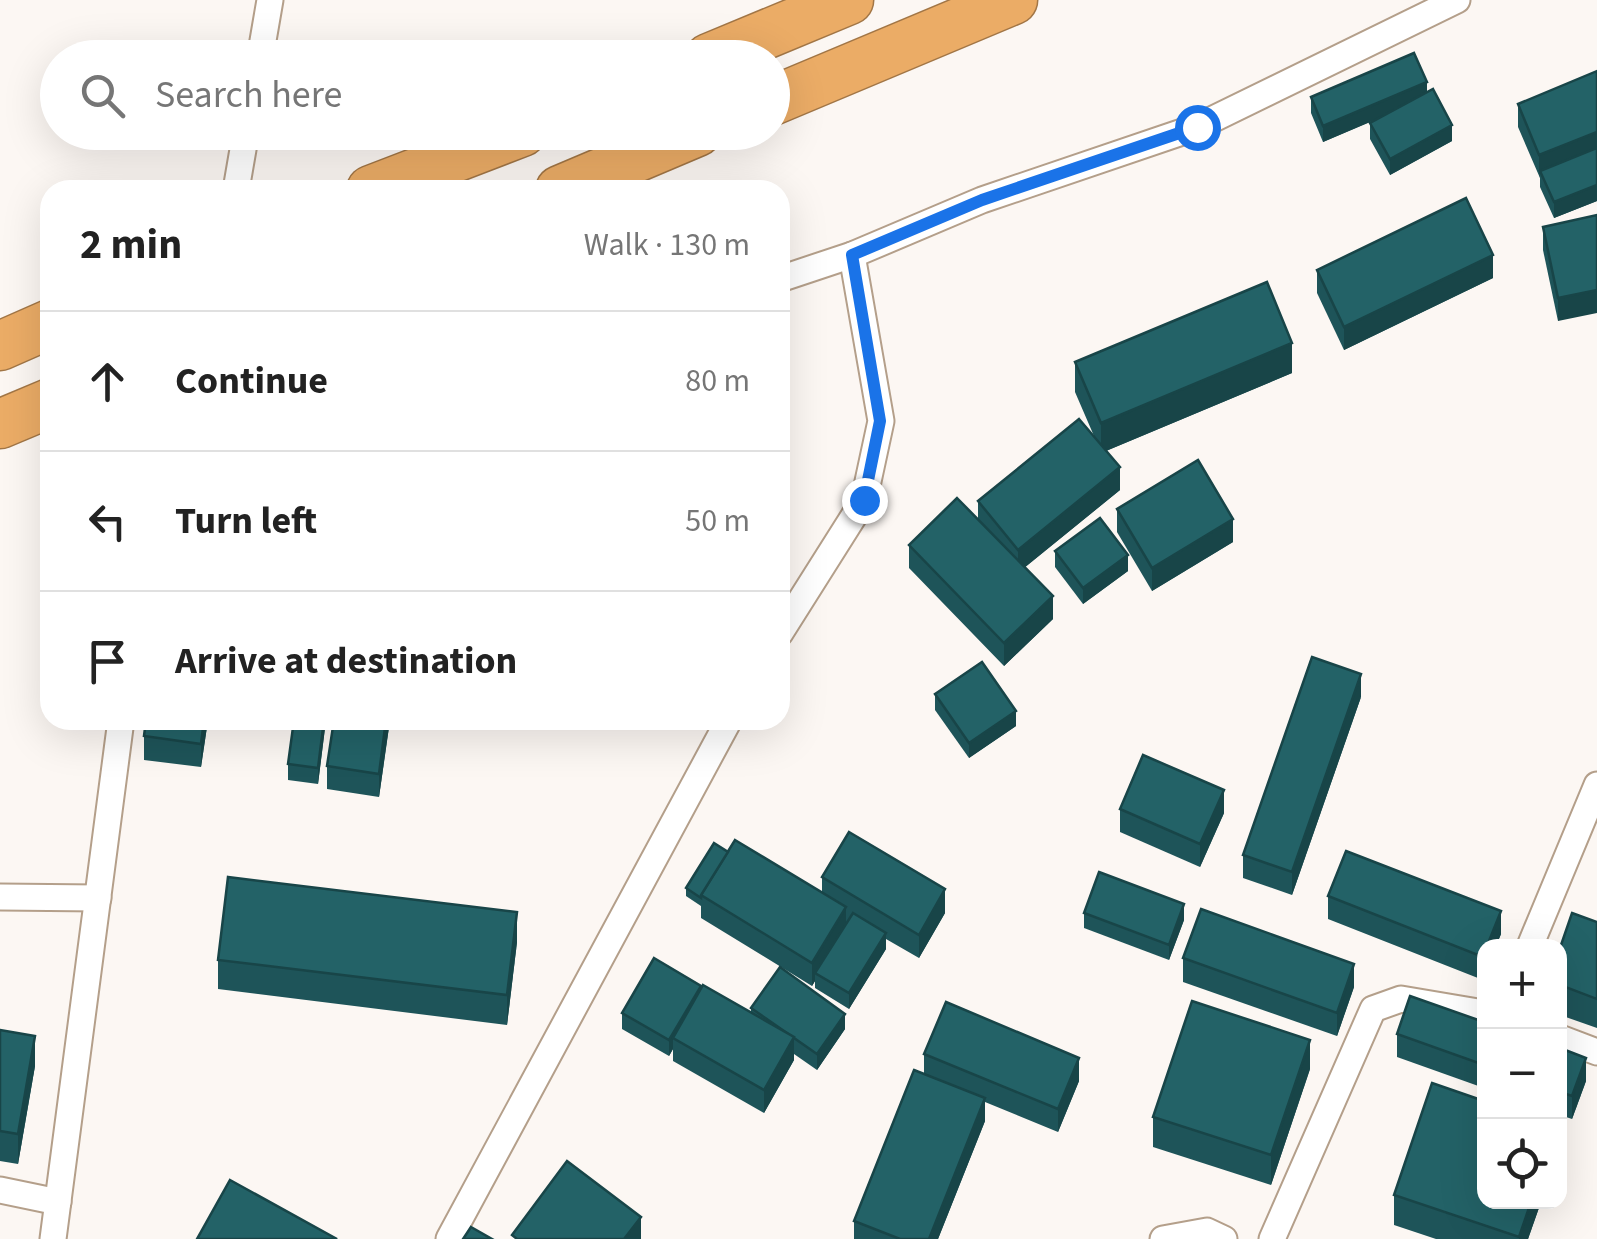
<!DOCTYPE html>
<html lang="en">
<head>
<meta charset="utf-8">
<style>
	body { margin:0; font-family:"Source Sans 3",sans-serif; background:#f2f2f2; color:#222 }
	.controls { position:absolute; right:30px; bottom:30px; display:grid; overflow:hidden; border-radius:20px; box-shadow:0 10px 40px #0002 }
	.controls button { width:90px; height:90px; display:grid; place-items:center; padding:0; border:0; border-bottom:2px solid #e0e0e0; background:#fff; color:#222; font:50px sans-serif }
	.stop { position:absolute; width:30px; height:30px; margin:-22px; border:8px solid #1a73e8; border-radius:50%; background:#fff }
	.stop.end { background:#1a73e8; border-color:#fff; box-shadow:0 2px 10px #0008 }
	.list { margin:0; padding:0; list-style:none }
	h2 { display:flex; justify-content:space-between; align-items:center; height:130px; margin:0; padding:0 40px; font-size:42px }
	h2 small { font-size:32px; font-weight:400; color:#767676 }
	.list li { display:grid; grid-template-columns:65px 1fr auto; gap:30px; align-items:center; box-sizing:border-box; height:140px; padding:0 40px; border-top:2px solid #e0e0e0 }
	.list b { display:block; font-size:38px; white-space:nowrap }
	.list em { font-size:32px; font-style:normal; color:#767676 }
	.icon { flex:none; width:55px; height:55px; fill:none; stroke:currentColor; stroke-width:2; stroke-linecap:round; stroke-linejoin:round }
	.map { position:relative; flex:none; width:1597px; height:1239px; overflow:hidden }
	.search { position:absolute; background:#fff; box-shadow:0 10px 40px #0002; left:40px; top:40px; width:750px; height:110px; display:flex; align-items:center; gap:25px; box-sizing:border-box; padding:0 35px; border-radius:55px; color:#767676; font-size:38px }
	.panel { position:absolute; background:#fff; box-shadow:0 10px 40px #0002; left:40px; top:180px; width:750px; height:550px; border-radius:30px }
	.map>svg:first-child { display:block }
	.lines { fill:none; stroke-linecap:round; stroke-linejoin:round }
	.street-casing { stroke:#b49f8a; stroke-width:29 }
	.highway-casing { stroke:#a27646; stroke-width:51 }
	.street { stroke:#fff; stroke-width:25 }
	.highway { stroke:#ebac66; stroke-width:48 }
	.wall { fill:#1e5459 }
	.shaded-wall { fill:#184548 }
	.building { fill:#236267; stroke:#184548; stroke-width:2.5 }
	.route { stroke:#1a73e8; stroke-width:12 }
</style>
</head>
<body>
<div class="map">
<svg width="1597" height="1239" viewBox="0 0 1597 1239">
	<rect width="100%" height="100%" fill="#fcf7f3"/>
	<g class="lines">
		<defs>
			<g id="street">
				<polyline points="260,58 270,0"/>
				<polyline points="236,190 246,132"/>
				<polyline points="780,279 852,255"/>
				<polyline points="780,633 864,500 881,421 852,255 982,200 1197,127 1457,0"/>
				<polyline points="0,897 98,898"/>
				<polyline points="1530,946 1597,785"/>
				<polyline points="1560,1038 1597,1052"/>
				<polyline points="0,1190 58,1202"/>
				<polyline points="53,1239 121,720"/>
				<polyline points="449,1239 729,720"/>
				<polyline points="1163,1239 1207,1231 1224,1239"/>
				<polyline points="1272,1239 1373,1009 1401,999 1484,1013"/>
			</g>
			<g id="highway">
				<polyline points="709,58 849,0"/>
				<polyline points="772,101 1013,0"/>
				<polyline points="371,190 522,132"/>
				<polyline points="560,190 697,132"/>
				<polyline points="0,346 50,324"/>
				<polyline points="0,424 50,403"/>
			</g>
		</defs>
		<use href="#street" class="street-casing"/>
		<use href="#highway" class="highway-casing"/>
		<use href="#street" class="street"/>
		<use href="#highway" class="highway"/>
	</g>
	<g class="wall">
		<polygon points="1597,71 1597,201 1554,218 1540,187 1540,178 1518,127 1518,104"/>
		<polygon points="1427,93 1452,141 1390,175 1370,139 1370,123 1381,117 1323,142 1311,113 1311,97"/>
		<polygon points="1597,215 1558,321 1543,250 1543,227"/>
		<polygon points="1317,270 1493,278 1344,350 1317,293"/>
		<polygon points="1075,362 1292,373 1106,451 1120,490 1025,567 1053,619 1004,666 909,568 909,545 978,519 978,501 1094,436 1075,392"/>
		<polygon points="1117,509 1233,542 1152,591 1117,532"/>
		<polygon points="1055,551 1128,571 1083,604 1055,567"/>
		<polygon points="935,694 1016,726 969,758 935,710"/>
		<polygon points="1361,697 1292,895 1243,878 1243,855"/>
		<polygon points="208,720 201,767 144,760 144,736"/>
		<polygon points="294,720 326,720 318,784 288,780 288,764"/>
		<polygon points="390,720 379,797 327,789 327,766"/>
		<polygon points="1120,809 1224,813 1200,867 1120,832"/>
		<polygon points="728,852 822,892 822,877 945,913 919,958 886,939 886,949 849,1009 815,988 815,981 812,986 701,918 701,906 686,896 686,888"/>
		<polygon points="1328,896 1501,934 1496,946 1484,946 1484,976 1483,980 1328,919"/>
		<polygon points="1084,913 1184,920 1169,960 1084,928"/>
		<polygon points="1597,922 1597,1028 1560,1015 1560,948"/>
		<polygon points="517,942 507,1025 218,989 218,960"/>
		<polygon points="1183,958 1354,987 1337,1036 1183,982"/>
		<polygon points="701,989 751,1013 751,1008 845,1029 817,1070 794,1054 794,1060 764,1113 673,1061 673,1049 669,1056 622,1029 622,1013"/>
		<polygon points="1484,1022 1484,1088 1397,1057 1397,1034"/>
		<polygon points="0,1030 35,1066 18,1164 0,1161"/>
		<polygon points="1560,1048 1586,1081 1572,1119 1560,1115"/>
		<polygon points="924,1054 1079,1081 1058,1132 985,1102 985,1121 938,1239 854,1239 854,1221 924,1074"/>
		<polygon points="1310,1069 1271,1185 1153,1147 1153,1117"/>
		<polygon points="1394,1195 1541,1202 1528,1239 1436,1239 1394,1225"/>
	</g>
	<g class="shaded-wall">
		<polygon points="1427,82 1427,98 1323,142 1323,126"/>
		<polygon points="1452,125 1452,141 1390,175 1390,159"/>
		<polygon points="1597,132 1597,155 1540,171 1539,178 1539,155"/>
		<polygon points="1597,185 1597,201 1554,218 1554,202"/>
		<polygon points="1493,255 1493,278 1344,350 1344,327"/>
		<polygon points="1597,290 1597,313 1558,321 1558,298"/>
		<polygon points="1292,343 1292,373 1101,453 1101,423"/>
		<polygon points="1120,467 1120,490 1018,573 1018,550"/>
		<polygon points="1233,519 1233,542 1152,591 1152,568"/>
		<polygon points="1128,555 1128,571 1083,604 1083,588"/>
		<polygon points="1053,596 1053,619 1004,666 1004,643"/>
		<polygon points="1361,674 1361,697 1292,895 1292,872"/>
		<polygon points="1016,711 1016,726 969,758 969,743"/>
		<polygon points="204,720 208,720 201,767 201,744"/>
		<polygon points="324,720 326,720 318,784 318,768"/>
		<polygon points="386,720 390,720 379,797 379,774"/>
		<polygon points="1224,790 1224,813 1200,867 1200,844"/>
		<polygon points="945,889 945,913 919,958 919,935"/>
		<polygon points="1184,904 1184,920 1169,960 1169,945"/>
		<polygon points="846,907 846,930 815,973 815,981 812,986 812,963"/>
		<polygon points="1501,911 1501,934 1496,946 1487,946"/>
		<polygon points="517,912 517,942 507,1025 507,995"/>
		<polygon points="886,933 886,949 849,1009 849,993"/>
		<polygon points="1484,953 1484,976 1483,980 1483,957"/>
		<polygon points="1354,964 1354,987 1337,1036 1337,1013"/>
		<polygon points="701,986 701,1001 673,1038 673,1049 669,1056 669,1040"/>
		<polygon points="845,1014 845,1029 817,1070 817,1054"/>
		<polygon points="35,1036 35,1066 18,1164 18,1134"/>
		<polygon points="794,1037 794,1060 764,1113 764,1090"/>
		<polygon points="1310,1040 1310,1069 1271,1185 1271,1155"/>
		<polygon points="1079,1058 1079,1081 1058,1132 1058,1109"/>
		<polygon points="1586,1058 1586,1081 1572,1119 1572,1096"/>
		<polygon points="985,1098 985,1121 938,1239 929,1239"/>
		<polygon points="1531,1202 1541,1202 1528,1239 1519,1239"/>
		<polygon points="641,1217 641,1239 624,1239"/>
	</g>
	<g class="building">
		<polygon points="1414,53 1427,82 1323,126 1311,97"/>
		<polygon points="1597,71 1597,132 1539,155 1518,104"/>
		<polygon points="1433,89 1452,125 1390,159 1370,123"/>
		<polygon points="1597,148 1597,185 1554,202 1540,171"/>
		<polygon points="1466,198 1493,255 1344,327 1317,270"/>
		<polygon points="1597,215 1597,290 1558,298 1543,227"/>
		<polygon points="1267,282 1292,343 1101,423 1075,362"/>
		<polygon points="1079,419 1120,467 1018,550 978,501"/>
		<polygon points="1198,460 1233,519 1152,568 1117,509"/>
		<polygon points="957,498 1053,596 1004,643 909,545"/>
		<polygon points="1100,518 1128,555 1083,588 1055,551"/>
		<polygon points="1312,657 1361,674 1292,872 1243,855"/>
		<polygon points="982,662 1016,711 969,743 935,694"/>
		<polygon points="146,720 204,720 201,744 144,736"/>
		<polygon points="294,720 324,720 318,768 288,764"/>
		<polygon points="334,720 386,720 379,774 327,766"/>
		<polygon points="1143,755 1224,790 1200,844 1120,809"/>
		<polygon points="849,832 945,889 919,935 822,877"/>
		<polygon points="735,840 846,907 812,963 701,895"/>
		<polygon points="714,843 728,852 701,895 701,898 686,888"/>
		<polygon points="1346,851 1501,911 1487,946 1484,946 1483,957 1328,896"/>
		<polygon points="1099,872 1184,904 1169,945 1084,913"/>
		<polygon points="228,877 517,912 507,995 218,960"/>
		<polygon points="1201,909 1354,964 1337,1013 1183,958"/>
		<polygon points="853,913 886,933 849,993 815,973"/>
		<polygon points="1572,913 1597,922 1597,999 1560,985 1560,948"/>
		<polygon points="654,958 701,986 669,1040 622,1013"/>
		<polygon points="780,967 845,1014 817,1054 751,1008"/>
		<polygon points="703,985 794,1037 764,1090 673,1038"/>
		<polygon points="1410,996 1484,1022 1484,1065 1397,1034"/>
		<polygon points="1192,1001 1310,1040 1271,1155 1153,1117"/>
		<polygon points="946,1002 1079,1058 1058,1109 924,1054"/>
		<polygon points="0,1030 35,1036 18,1134 0,1131"/>
		<polygon points="1560,1048 1586,1058 1572,1096 1560,1092"/>
		<polygon points="914,1070 985,1098 929,1239 900,1239 854,1221"/>
		<polygon points="1432,1083 1484,1101 1484,1202 1531,1202 1519,1237 1394,1195"/>
		<polygon points="567,1161 641,1217 624,1239 517,1239 512,1235"/>
		<polygon points="230,1180 337,1239 197,1239"/>
		<polygon points="471,1227 492,1239 463,1239"/>
	</g>
	<g class="lines">
		<polyline class="route" points="864,500 880,421 852,255 982,200 1197,127"/>
	</g>
</svg>
<div class="controls">
<button>+</button>
<button>−</button>
<button><svg class="icon" aria-label="locate" viewBox="0 0 24 24"><circle cx="12" cy="12" r="6"/><path d="M12 2v4M12 18v4M2 12h4M18 12h4"/></svg></button>
</div>
<div class="stop" style="left:1197px;top:127px"></div>
<div class="stop end" style="left:864px;top:500px"></div>
<div class="search"><svg class="icon" aria-label="search" viewBox="0 0 24 24"><circle cx="10" cy="10" r="6"/><path d="M15 15l6 6"/></svg>Search here</div>
<section class="panel">
<h2>2 min<small>Walk · 130 m</small></h2>
<ul class="list">
<li><svg class="icon" aria-label="ahead" viewBox="0 0 24 24"><path d="M12 20V5M6 11l6-6 6 6"/></svg><div><b>Continue</b></div><em>80 m</em></li>
<li><svg class="icon" aria-label="left" viewBox="0 0 24 24"><path d="M17 20v-9H6M10 6l-5 5 5 5"/></svg><div><b>Turn left</b></div><em>50 m</em></li>
<li><svg class="icon" aria-label="arrive" viewBox="0 0 24 24"><path d="M6 21V4h12l-3 4 3 4H6"/></svg><div><b>Arrive at destination</b></div></li>
</ul>
</section>
</div>
</body>
</html>
